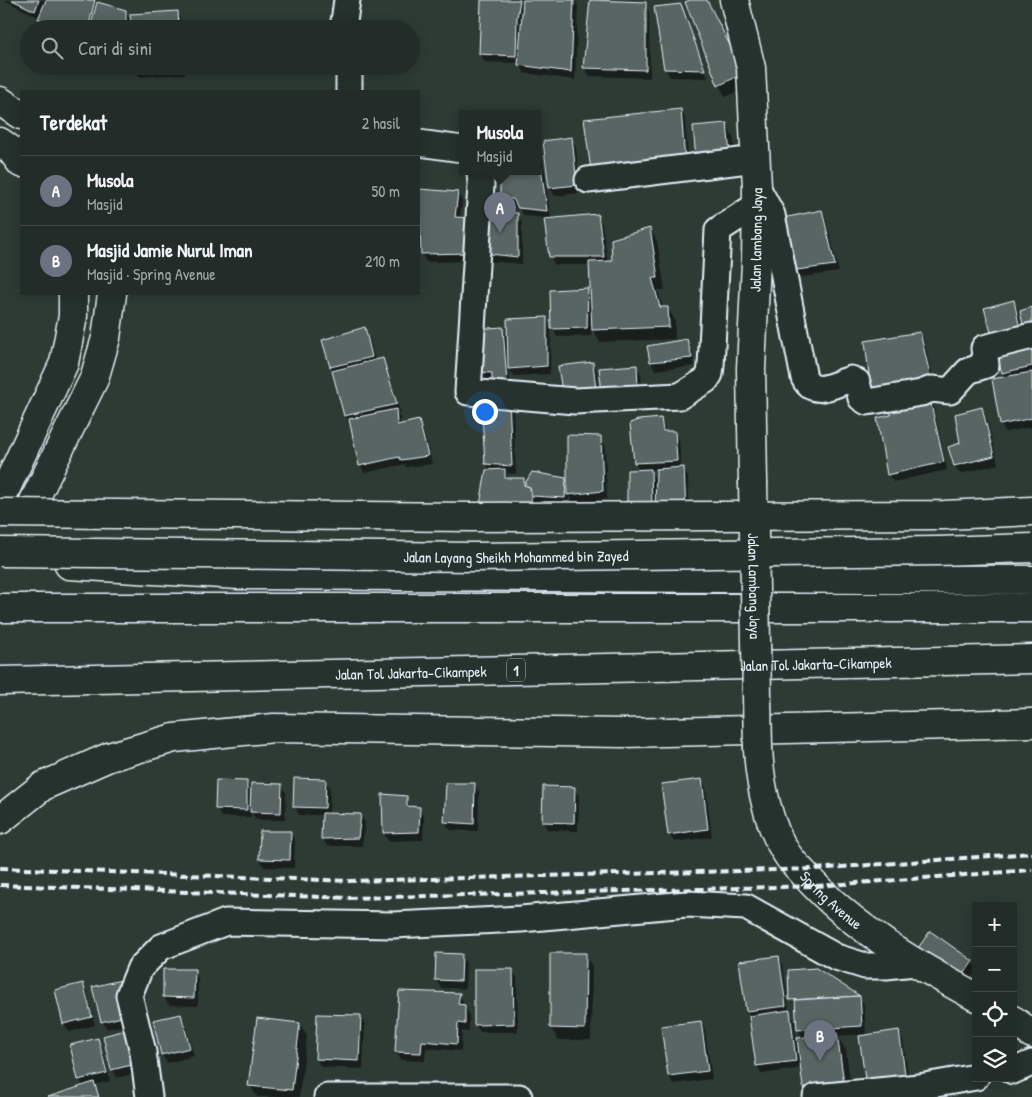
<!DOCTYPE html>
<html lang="id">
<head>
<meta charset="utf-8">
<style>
	body { margin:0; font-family:"Patrick Hand",sans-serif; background:#2e3834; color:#f1f3f6 }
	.controls { position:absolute; right:15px; bottom:15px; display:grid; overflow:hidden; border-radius:0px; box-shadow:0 2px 12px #0003 }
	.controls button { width:45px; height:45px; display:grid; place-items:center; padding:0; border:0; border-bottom:1px solid #3f4845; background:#222c28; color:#f1f3f6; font:25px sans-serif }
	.you { position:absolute; left:484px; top:411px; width:18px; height:18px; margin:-12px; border:4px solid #fff; border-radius:50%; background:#1a73e8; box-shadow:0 0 0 8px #1a73e833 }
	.badge { display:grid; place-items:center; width:32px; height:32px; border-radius:50%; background:#8abfa5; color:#fff; font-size:16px; font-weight:700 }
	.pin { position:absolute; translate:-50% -41px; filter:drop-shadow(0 1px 2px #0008) }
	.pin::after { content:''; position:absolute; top:26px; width:18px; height:15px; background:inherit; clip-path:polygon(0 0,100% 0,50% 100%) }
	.popup { position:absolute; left:459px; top:110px; width:82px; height:65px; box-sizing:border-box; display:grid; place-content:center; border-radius:0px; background:#222c28; filter:drop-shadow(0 1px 4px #0005); font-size:16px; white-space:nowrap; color:#a2a7a8 }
	.popup b { font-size:19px; color:#f1f3f6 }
	.popup::after { content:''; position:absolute; left:50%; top:100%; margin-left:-10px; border:10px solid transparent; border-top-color:#222c28 }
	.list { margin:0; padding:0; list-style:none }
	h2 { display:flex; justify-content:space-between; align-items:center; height:65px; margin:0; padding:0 20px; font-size:21px }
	h2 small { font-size:16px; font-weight:400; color:#a2a7a8 }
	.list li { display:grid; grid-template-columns:32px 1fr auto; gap:15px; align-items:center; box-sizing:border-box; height:70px; padding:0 20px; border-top:1px solid #3f4845 }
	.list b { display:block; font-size:19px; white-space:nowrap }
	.list p { margin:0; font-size:16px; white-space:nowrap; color:#a2a7a8 }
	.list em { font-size:16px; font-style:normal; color:#a2a7a8 }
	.icon { flex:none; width:28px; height:28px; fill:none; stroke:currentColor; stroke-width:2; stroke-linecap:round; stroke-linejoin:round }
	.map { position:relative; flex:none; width:1032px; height:1097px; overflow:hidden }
	.search { position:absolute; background:#222c28; box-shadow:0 2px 12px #0003; left:20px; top:20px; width:400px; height:55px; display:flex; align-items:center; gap:12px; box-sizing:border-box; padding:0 18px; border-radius:28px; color:#a2a7a8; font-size:19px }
	.panel { position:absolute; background:#222c28; box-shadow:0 2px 12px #0003; left:20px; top:90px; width:400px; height:205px; border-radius:0px }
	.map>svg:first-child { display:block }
	.shadow { fill:#0007; fill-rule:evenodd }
	.building { fill:#596563; stroke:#e8f1f8 }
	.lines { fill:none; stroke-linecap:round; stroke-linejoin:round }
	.minor-casing { stroke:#e8f1f8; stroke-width:29 }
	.tertiary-casing { stroke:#e8f1f8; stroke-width:31 }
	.motorway-casing { stroke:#e8f1f8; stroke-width:31 }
	.minor { stroke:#26332d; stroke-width:25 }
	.tertiary { stroke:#26332d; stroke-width:28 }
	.motorway { stroke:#26332d; stroke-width:28 }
	.rail { stroke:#e8f1f8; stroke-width:4; stroke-dasharray:8 4; stroke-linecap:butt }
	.tertiary-bridge-casing { stroke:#e8f1f8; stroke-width:31; stroke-linecap:butt }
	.motorway-bridge-casing { stroke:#e8f1f8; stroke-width:31; stroke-linecap:butt }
	.tertiary-bridge { stroke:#26332d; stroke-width:28 }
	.motorway-bridge { stroke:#26332d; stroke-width:28 }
	.labels { text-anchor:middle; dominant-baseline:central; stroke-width:4; stroke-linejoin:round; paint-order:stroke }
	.shield { fill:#26332d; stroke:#aeb8bb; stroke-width:1 }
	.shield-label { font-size:14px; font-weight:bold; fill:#e8f1f8 }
	.street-label { font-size:15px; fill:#e8f1f8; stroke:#26332d }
</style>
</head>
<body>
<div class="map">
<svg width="1032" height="1097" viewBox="0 0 1032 1097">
	<rect width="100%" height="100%" fill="#2e3b35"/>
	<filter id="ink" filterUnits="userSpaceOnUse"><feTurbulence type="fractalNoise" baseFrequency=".02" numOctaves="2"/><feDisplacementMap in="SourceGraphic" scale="10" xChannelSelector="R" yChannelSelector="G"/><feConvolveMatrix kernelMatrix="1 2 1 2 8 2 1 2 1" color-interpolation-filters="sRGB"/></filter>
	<g filter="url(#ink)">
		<g class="shadow">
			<polygon points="4,0 45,0 47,2 48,0 97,0 100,4 125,11 131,21 130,29 52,29 44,27 40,18"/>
			<polygon points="483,0 520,0 524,7 525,0 575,0 578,5 575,80 524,73 520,63 485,62 480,54"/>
			<polygon points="592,0 645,4 649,12 650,78 589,76 585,68"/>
			<polygon points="692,0 706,0 749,86 726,97 719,85"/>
			<polygon points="680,5 685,13 708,78 670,77 665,69"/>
			<polygon points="177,12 181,20 182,29 132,29"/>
			<polygon points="134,66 184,66 185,74 139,77"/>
			<polygon points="680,110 685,118 689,169 597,178"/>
			<polygon points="726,124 733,137 736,167 704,170"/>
			<polygon points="571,139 576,147 580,193 555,196 550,188"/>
			<polygon points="538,149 542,156 551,220 598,216 602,224 608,262 614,262 650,229 657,241 665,290 658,290 663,308 668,308 675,321 675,339 600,342 591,327 591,336 557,337 553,329 587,290 592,298 590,265 555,265 550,257 545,218 524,216 518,206 506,207 502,199 501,172 538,172"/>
			<polygon points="419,190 457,193 462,201 460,219 474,261 426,262 422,254 421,237 419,236"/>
			<polygon points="821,211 826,219 839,272 795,278 791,270"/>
			<polygon points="518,215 522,223 522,264 486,261 481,253"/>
			<polygon points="1014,302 1018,309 1025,343 1032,308 1032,427 1005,432 1001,425 1006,378 1003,372"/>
			<polygon points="546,318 551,326 550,374 514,376 509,368 511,391 493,380 481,380 476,372 502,329 509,340"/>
			<polygon points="364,329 369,337 375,361 382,360 387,368 400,412 397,413 400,418 400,425 419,422 423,430 432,464 406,467 405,464 365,473 360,465 351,423 345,416 334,372 331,367"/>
			<polygon points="920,333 924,341 935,387 877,399"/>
			<polygon points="686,341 691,349 695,366 655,370 651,362 649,348"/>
			<polygon points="593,363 597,371 599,397 567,399"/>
			<polygon points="636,366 641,374 642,397 608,399"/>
			<polygon points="928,396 933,404 947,470 893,482 888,474"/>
			<polygon points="482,400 513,408 516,474 506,473 509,478 524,479 526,484 565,479 569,486 600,437 605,445 607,499 573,502 569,495 569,505 536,515 491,471 486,464"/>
			<polygon points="982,408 986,416 998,464 960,474 955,466 950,448 961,444"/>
			<path d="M 661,419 L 666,432 L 674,432 L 679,440 L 681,469 L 683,469 L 688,477 L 690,520 L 633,514 L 639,471 L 635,463 ZM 650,470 L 657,470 L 657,482 Z"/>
			<polygon points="325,780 330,788 329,815 360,815 365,823 362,846 327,846 322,838 324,815 299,815 295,807"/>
			<polygon points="701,780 706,788 712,837 674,842 669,834"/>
			<polygon points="247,782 252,792 281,785 286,793 285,820 256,820 251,811 251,817 221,817 217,809"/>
			<polygon points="447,784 475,784 479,792 478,831 450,830 445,822"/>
			<polygon points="574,788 579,796 578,831 548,830 543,822"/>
			<polygon points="406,797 411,808 419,809 424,817 423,840 388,841 384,833"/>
			<polygon points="261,832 290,833 295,840 294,868 264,867 260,859"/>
			<polygon points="585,954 592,966 591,1040 558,1040 551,1028"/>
			<polygon points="461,955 466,963 465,989 441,988 436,980"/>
			<polygon points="779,957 783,965 789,1012 794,1020 796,1039 803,1038 798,1030 796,1007 791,1000 816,969 859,997 864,1005 866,1034 837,1036 846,1050 852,1097 810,1097 805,1088 802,1068 762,1074 757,1066 751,1018 747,1011"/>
			<polygon points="922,959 972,961 976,967 976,971 965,987"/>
			<polygon points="194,970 198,978 198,1006 169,1005 164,997"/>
			<polygon points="512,970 517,978 518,1032 480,1032 475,1025"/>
			<polygon points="120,981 133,1023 107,1029 102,1021"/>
			<polygon points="83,984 87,992 95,1025 69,1032 64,1024"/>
			<polygon points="400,993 459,994 463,1002 463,1005 465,1006 469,1014 469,1032 462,1031 461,1051 426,1048 425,1061 401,1060 396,1052"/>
			<polygon points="181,1015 185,1023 194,1056 167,1063 162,1055"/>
			<polygon points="360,1016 365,1024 363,1069 321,1067 316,1059"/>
			<polygon points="701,1022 705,1030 712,1079 673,1084 669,1076 662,1027"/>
			<polygon points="300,1024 307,1036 299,1097 257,1097 250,1085"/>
			<polygon points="899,1032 903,1040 910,1088 871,1093"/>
			<polygon points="104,1036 144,1071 117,1078 113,1070"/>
			<polygon points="98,1039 102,1047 110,1081 94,1085 100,1097 53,1097 84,1087 79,1079"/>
		</g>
		<g class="building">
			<polygon points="12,0 39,0 35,11"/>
			<polygon points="46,0 95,0 88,29 73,29 38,19"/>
			<polygon points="481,0 520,0 517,18 516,56 479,54"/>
			<polygon points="523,0 574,0 571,72 518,65"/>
			<polygon points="590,0 646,2 646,70 583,68"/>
			<polygon points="690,0 707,0 744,73 718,86 685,2"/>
			<polygon points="97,2 126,10 126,29 90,29"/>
			<polygon points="681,4 705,70 664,69 654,7"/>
			<polygon points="178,11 179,29 131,29 130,14"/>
			<polygon points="681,109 685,161 591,171 584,119"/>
			<polygon points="727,123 730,155 696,159 693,126"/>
			<polygon points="572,137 577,185 549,188 543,141"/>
			<polygon points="538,146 547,211 518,208 513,199 500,199 500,172 538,172"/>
			<polygon points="419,189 458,192 455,217 472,218 471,253 421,254"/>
			<polygon points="822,210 835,265 789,271 783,218"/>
			<polygon points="483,211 518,213 518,257 480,253"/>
			<polygon points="598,214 604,257 549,257 544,219"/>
			<polygon points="650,228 658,278 652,278 660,307 668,307 669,327 592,330 589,262 612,261 611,239"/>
			<polygon points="588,288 587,328 551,329 550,290"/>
			<polygon points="1014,300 1021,334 993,339 984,308"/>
			<polygon points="1032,307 1032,332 1025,334 1020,311"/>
			<polygon points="547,317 547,366 508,369 507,319"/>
			<polygon points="365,327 372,357 330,367 322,340"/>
			<polygon points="503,327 507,383 492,385 492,373 475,372 474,329"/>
			<polygon points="920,332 931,379 871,392 865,341"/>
			<polygon points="687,339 692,358 650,362 647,346"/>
			<polygon points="1032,340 1032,366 1002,373 995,349"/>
			<polygon points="383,358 397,404 344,416 332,371"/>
			<polygon points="593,362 596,390 562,391 558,366"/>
			<polygon points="637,365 638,389 602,392 599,368"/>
			<polygon points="1032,372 1032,418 1000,425 992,379"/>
			<polygon points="929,395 944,462 887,475 877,418 891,415 888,402"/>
			<polygon points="481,398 509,398 512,466 485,464"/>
			<polygon points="982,407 994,456 954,466 948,447 960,443 955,414"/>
			<polygon points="396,409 397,425 419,420 428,456 401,460 399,457 359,466 349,419"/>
			<polygon points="661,418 663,431 675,431 677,461 634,463 630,423 638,420"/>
			<polygon points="567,435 601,436 603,491 567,495"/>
			<polygon points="684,467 686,512 655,513 656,469"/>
			<polygon points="505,469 505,478 524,478 524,485 530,487 532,508 480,505 486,470"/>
			<polygon points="651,469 652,507 627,506 627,470"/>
			<polygon points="532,472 566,478 565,498 532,496 530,487 524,485"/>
			<polygon points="294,778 326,779 325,808 293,807"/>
			<polygon points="702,779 708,829 668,835 661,784"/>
			<polygon points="216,780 247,781 247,810 215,809"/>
			<polygon points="251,783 282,784 281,813 250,812"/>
			<polygon points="446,783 475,783 474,824 444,822"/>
			<polygon points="543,786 575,787 574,823 542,822"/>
			<polygon points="382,794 407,796 407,806 420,807 419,832 383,833"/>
			<polygon points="322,813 361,814 358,838 321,839"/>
			<polygon points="260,831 291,831 290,860 259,859"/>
			<polygon points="930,931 973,961 960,980 916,951"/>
			<polygon points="436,953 462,954 461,981 435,980"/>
			<polygon points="550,953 586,953 585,1029 550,1028"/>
			<polygon points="779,956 786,1006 746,1011 739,961"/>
			<polygon points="816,968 860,996 789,1000 788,970"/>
			<polygon points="163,969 195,969 194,998 163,997"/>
			<polygon points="474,969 513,969 514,1024 474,1025"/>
			<polygon points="121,980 130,1015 101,1022 92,987"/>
			<polygon points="83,983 92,1017 63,1024 55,990"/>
			<polygon points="399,991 460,993 458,1004 465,1005 465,1024 458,1023 457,1044 422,1041 421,1053 395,1052"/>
			<polygon points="860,996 862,1026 797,1030 795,1000"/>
			<polygon points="790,1010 796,1061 756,1066 749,1016"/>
			<polygon points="181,1014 190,1048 161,1055 153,1020"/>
			<polygon points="317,1014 361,1015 359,1061 315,1059"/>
			<polygon points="257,1018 300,1023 292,1090 248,1086"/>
			<polygon points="701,1021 708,1071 668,1076 661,1026"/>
			<polygon points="132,1028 140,1063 111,1070 103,1036"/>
			<polygon points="899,1030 906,1081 866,1086 859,1036"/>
			<polygon points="837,1033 844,1083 803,1088 797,1038"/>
			<polygon points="98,1038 107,1073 78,1080 70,1045"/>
			<polygon points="94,1082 99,1097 48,1097"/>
		</g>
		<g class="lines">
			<defs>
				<g id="minor">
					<polyline points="343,29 347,0"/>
					<polyline points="349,66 349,91"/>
					<polyline points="419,143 462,149"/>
					<polyline points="480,172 481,185 468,392 575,401 680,396 706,380 710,374 711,366 718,230 757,205"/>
					<polyline points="588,180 756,159"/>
					<path d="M 757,187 L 772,215 L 804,378 C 814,398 834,384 851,379 L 857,382 L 861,398 L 867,402 L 921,393 L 932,389 L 950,391 L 968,371 L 986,365 L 984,348 L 1032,336"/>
					<polyline points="1013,1071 1032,1063"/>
					<polyline points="149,1097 143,1052 129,995 140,968 161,947 226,922 393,925 521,919 687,904 746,907 836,957 865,966 886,966 915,963"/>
					<polyline points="327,1097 519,1097"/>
					<polyline points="816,1097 919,1087 976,1077"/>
				</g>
				<g id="tertiary">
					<polyline points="734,0 751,68 757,187 756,262 751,369 753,482"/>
					<path id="s1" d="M 758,749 C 760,784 768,828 789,857 C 794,864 801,870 807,877 C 853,928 915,964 976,997"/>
					<polyline points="1013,1020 1032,1034"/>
				</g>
				<g id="motorway">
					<polyline points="0,101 21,115"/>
					<polyline points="0,142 11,150 21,163"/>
					<polyline points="0,501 64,363 73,316 73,294"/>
					<polyline points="31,507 94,379 106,338 112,294"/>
					<polyline points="69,565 239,575 1032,580"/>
					<polyline points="0,608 1032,608"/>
					<path id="s2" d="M 0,681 L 1032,659"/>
					<polyline points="0,820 43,786 109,757 174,738 274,728 623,733 1032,723"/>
				</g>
			</defs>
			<use href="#minor" class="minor-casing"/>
			<use href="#tertiary" class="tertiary-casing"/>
			<use href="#motorway" class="motorway-casing"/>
			<use href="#minor" class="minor"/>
			<use href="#tertiary" class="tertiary"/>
			<use href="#motorway" class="motorway"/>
			<g class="rail">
				<polyline points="0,868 350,881 815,869 1032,853"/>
				<polyline points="0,885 349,898 816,886 1032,870"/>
			</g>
			<defs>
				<g id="tertiary-bridge">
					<path id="s3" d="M 753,482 L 758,749"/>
				</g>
				<g id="motorway-bridge">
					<polyline points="0,513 473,517 944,515 1032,511"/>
					<path id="s4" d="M 0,552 L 474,557 L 938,551 L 1032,548"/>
				</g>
			</defs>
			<use href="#tertiary-bridge" class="tertiary-bridge-casing"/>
			<use href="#motorway-bridge" class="motorway-bridge-casing"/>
			<use href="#tertiary-bridge" class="tertiary-bridge"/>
			<use href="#motorway-bridge" class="motorway-bridge"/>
		</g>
	</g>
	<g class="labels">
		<rect class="shield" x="507" y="658.5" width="18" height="23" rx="4"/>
		<g class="shield-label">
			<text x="516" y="670">1</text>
		</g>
		<g class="street-label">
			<text transform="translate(756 240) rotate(-89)">Jalan lambang Jaya</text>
			<text stroke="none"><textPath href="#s4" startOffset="516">Jalan Layang Sheikh Mohammed bin Zayed</textPath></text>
			<text stroke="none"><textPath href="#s3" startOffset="104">Jalan Lambang Jaya</textPath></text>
			<text stroke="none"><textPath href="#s2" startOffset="816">Jalan Tol Jakarta–Cikampek</textPath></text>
			<text stroke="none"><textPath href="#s2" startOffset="411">Jalan Tol Jakarta–Cikampek</textPath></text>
			<text stroke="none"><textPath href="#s1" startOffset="174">Spring Avenue</textPath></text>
		</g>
	</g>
</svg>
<div class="controls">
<button>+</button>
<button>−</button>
<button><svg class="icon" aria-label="locate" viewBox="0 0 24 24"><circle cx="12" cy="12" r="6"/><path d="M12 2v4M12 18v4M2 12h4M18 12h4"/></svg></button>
<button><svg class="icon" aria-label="layers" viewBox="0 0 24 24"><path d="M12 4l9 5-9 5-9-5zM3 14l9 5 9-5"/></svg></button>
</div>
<div class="you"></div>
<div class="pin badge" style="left:500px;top:233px;background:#6b7280">A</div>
<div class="popup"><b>Musola</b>Masjid</div>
<div class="pin badge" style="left:820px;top:1061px;background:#6b7280">B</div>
<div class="search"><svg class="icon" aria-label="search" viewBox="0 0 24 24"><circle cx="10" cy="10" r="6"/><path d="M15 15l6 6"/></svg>Cari di sini</div>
<section class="panel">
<h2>Terdekat<small>2 hasil</small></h2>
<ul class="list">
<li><span class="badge" style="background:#6b7280">A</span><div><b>Musola</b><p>Masjid</p></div><em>50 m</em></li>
<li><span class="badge" style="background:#6b7280">B</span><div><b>Masjid Jamie Nurul Iman</b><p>Masjid · Spring Avenue</p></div><em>210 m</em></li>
</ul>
</section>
</div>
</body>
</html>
